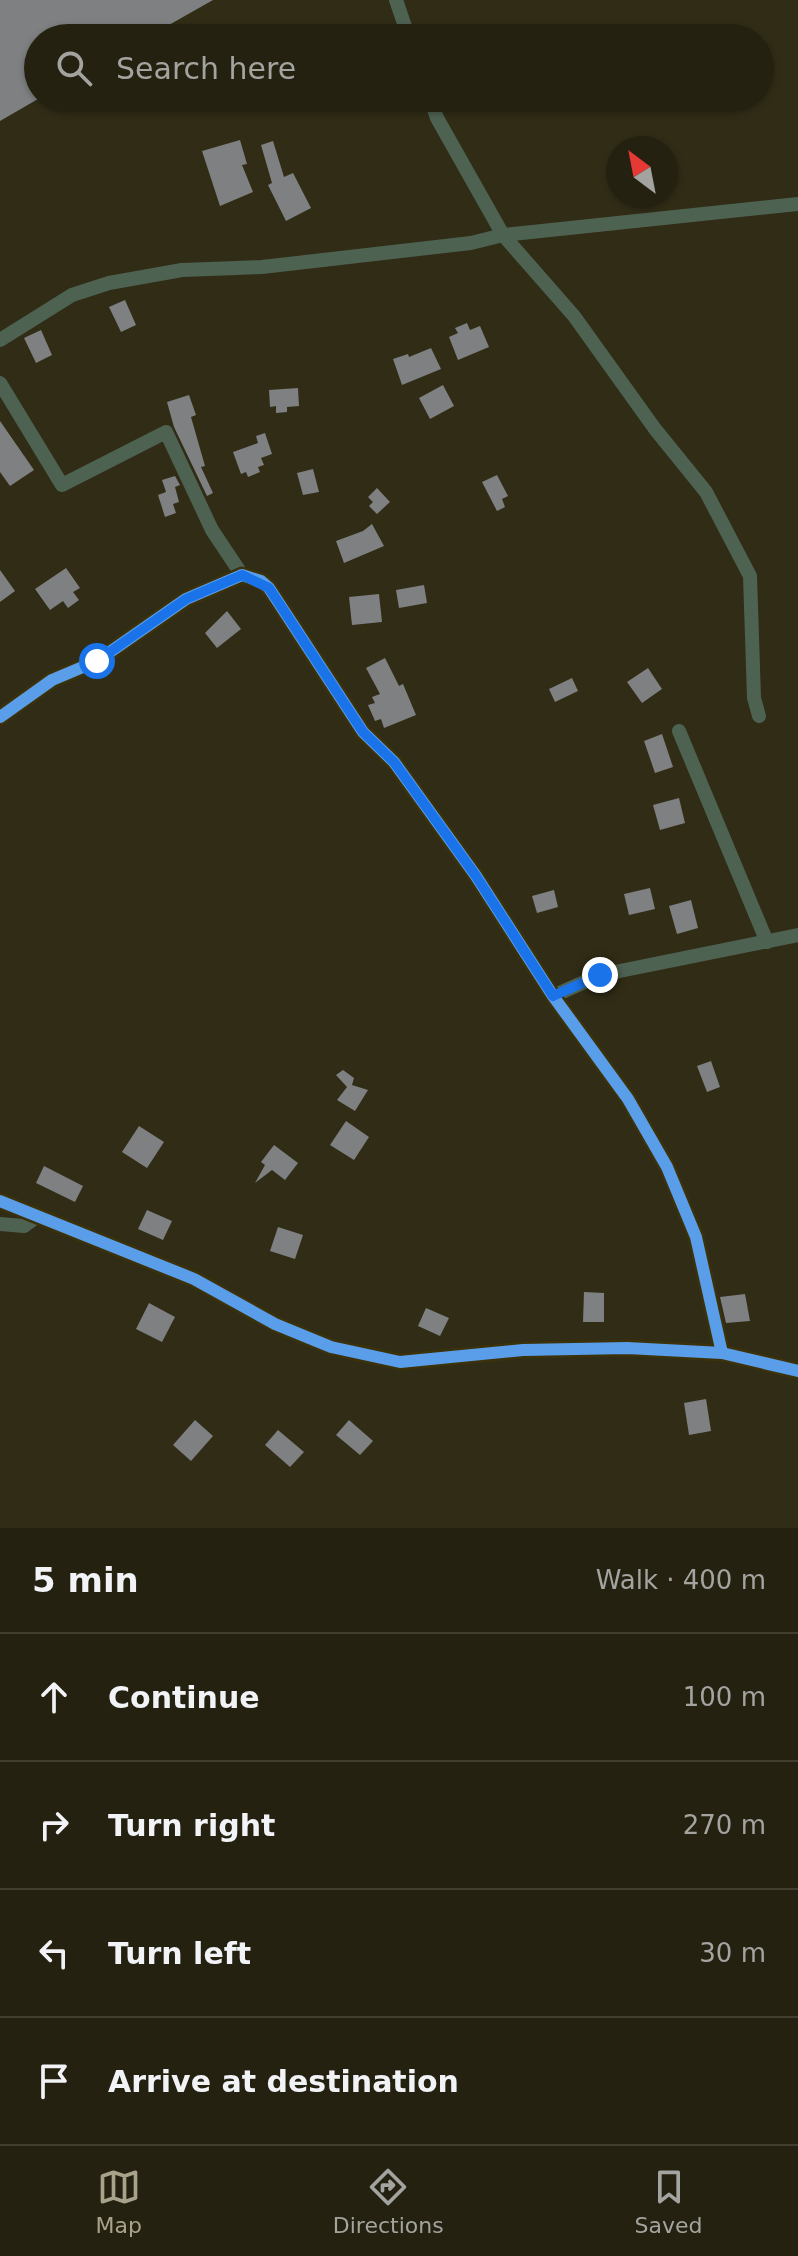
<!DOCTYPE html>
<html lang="en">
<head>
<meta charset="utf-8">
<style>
	body { margin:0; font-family:"DejaVu Sans",sans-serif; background:#302e1e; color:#f1f3f6 }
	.compass { position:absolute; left:606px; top:136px; width:72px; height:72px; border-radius:50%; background:#242110; box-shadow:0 2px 6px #0004; rotate:328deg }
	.stop { position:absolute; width:24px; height:24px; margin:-18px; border:6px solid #1a73e8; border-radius:50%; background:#fff }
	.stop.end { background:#1a73e8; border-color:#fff; box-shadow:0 2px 8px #0008 }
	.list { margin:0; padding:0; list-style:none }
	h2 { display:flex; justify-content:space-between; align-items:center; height:104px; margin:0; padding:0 32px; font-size:34px }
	h2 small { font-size:26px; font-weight:400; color:#a3a39f }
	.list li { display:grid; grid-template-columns:52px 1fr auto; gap:24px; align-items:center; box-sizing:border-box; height:128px; padding:0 32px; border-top:2px solid #413e30 }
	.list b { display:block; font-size:30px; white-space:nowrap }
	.list em { font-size:26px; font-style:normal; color:#a3a39f }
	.icon { flex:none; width:44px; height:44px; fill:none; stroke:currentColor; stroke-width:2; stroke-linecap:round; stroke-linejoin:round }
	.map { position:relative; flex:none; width:798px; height:1528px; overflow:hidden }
	.search { position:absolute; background:#242110; box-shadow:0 2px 6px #0004; left:24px; right:24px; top:24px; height:88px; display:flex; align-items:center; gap:20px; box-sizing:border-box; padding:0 28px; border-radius:44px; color:#a3a39f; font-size:30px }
	.sheet { height:616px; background:#242110 }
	nav { display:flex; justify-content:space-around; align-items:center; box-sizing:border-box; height:112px; border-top:2px solid #413e30; background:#242110; font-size:22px; color:#a3a39f }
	nav a { display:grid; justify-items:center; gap:4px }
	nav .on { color:#a8a28a }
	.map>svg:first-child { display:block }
	.building { fill:#7f8082 }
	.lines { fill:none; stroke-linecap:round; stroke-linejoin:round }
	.minor { stroke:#4e6252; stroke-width:14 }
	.cycleway-casing { stroke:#3b320c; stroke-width:17 }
	.cycleway { stroke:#5a9eea; stroke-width:12 }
	.route { stroke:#1a73e8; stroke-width:10 }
</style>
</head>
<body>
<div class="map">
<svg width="798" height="1528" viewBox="0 0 798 1528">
	<rect width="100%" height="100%" fill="#302c16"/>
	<g class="building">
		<polygon points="0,0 213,0 146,38 38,38 38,99 0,121"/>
		<polygon points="240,140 247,164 242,165 253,192 220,206 202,151"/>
		<polygon points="273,141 284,177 293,173 311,208 286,221 268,185 272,183 261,145"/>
		<polygon points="125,300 136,325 121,332 109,307"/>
		<polygon points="467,323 470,330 480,326 489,347 458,360 449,337 458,333 455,328"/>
		<polygon points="41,330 52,355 36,363 24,338"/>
		<polygon points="431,348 441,369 402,385 393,359 408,354 409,357"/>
		<polygon points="443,385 454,406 430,419 419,398"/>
		<polygon points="298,388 299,406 287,407 287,412 276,413 276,406 270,407 269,390"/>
		<polygon points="189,395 196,415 191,417 205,466 201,467 213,493 207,496 174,427 167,402"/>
		<polygon points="0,421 34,470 10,486 0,472"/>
		<polygon points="265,433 272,454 261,458 264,465 258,467 260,472 248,477 246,472 241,474 233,452 258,443 256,436"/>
		<polygon points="313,469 319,492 303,495 297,473"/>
		<polygon points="497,475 508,496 502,499 505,507 497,511 482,482"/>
		<polygon points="175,476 180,485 175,487 179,502 173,504 176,513 165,517 158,495 166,492 162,480"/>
		<polygon points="377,488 390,502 377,514 369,506 373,502 368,497"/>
		<polygon points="372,524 384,546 344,563 336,541 363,531"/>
		<polygon points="66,568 80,588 73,592 79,600 68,608 63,601 50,610 35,589"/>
		<polygon points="0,570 15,591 0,602"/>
		<polygon points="424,585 427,603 399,608 396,590"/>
		<polygon points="379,594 382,622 352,625 349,597"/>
		<polygon points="227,611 241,629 217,648 205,633"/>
		<polygon points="385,658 399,686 403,684 416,715 384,728 381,719 375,721 368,705 375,703 372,697 380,694 366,668"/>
		<polygon points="648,668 662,689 642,703 627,682"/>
		<polygon points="572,678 578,691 555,702 549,689"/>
		<polygon points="662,734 673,767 655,773 644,741"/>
		<polygon points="679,798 685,823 660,830 653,805"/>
		<polygon points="650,888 655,909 629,915 624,894"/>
		<polygon points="554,890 558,907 537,913 532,896"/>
		<polygon points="691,900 698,928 677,934 669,906"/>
		<polygon points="711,1061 720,1087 707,1092 697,1066"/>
		<polygon points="343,1070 354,1078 352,1085 368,1090 355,1111 337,1100 347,1087 336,1075"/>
		<polygon points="346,1121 369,1137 354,1160 330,1145"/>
		<polygon points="139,1126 164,1142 147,1168 122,1152"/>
		<polygon points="274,1145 298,1163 285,1180 272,1170 255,1183 265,1165 261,1162"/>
		<polygon points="44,1166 83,1186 75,1202 36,1183"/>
		<polygon points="147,1210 172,1221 163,1240 138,1229"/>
		<polygon points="278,1227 303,1235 295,1259 270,1251"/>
		<polygon points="584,1292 604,1293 604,1322 583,1322"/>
		<polygon points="745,1294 750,1321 726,1323 720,1297"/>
		<polygon points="149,1303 175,1317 162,1342 136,1329"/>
		<polygon points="426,1308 449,1318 440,1336 418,1326"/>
		<polygon points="706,1399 711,1431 689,1435 684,1403"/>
		<polygon points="195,1420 213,1436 191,1461 173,1445"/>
		<polygon points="349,1420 373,1441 360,1455 336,1435"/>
		<polygon points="278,1430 304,1452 290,1467 265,1445"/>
	</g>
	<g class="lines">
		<g class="minor">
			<polyline points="396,0 409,38"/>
			<polyline points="430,98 437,118 503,235 574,316 655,429 706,492 750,576 754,698 759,716"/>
			<polyline points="0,340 72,295 109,283 182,270 262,267 471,243 503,235 798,204"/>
			<polyline points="0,383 62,485 166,432 212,530 242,575"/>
			<polyline points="0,717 52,680 97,661 186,599 242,575 261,581 269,588 363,732 394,762 476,876 553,996 628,1099 667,1167 696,1237 722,1353"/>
			<polyline points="679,731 767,942"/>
			<polyline points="553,996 600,975 798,935"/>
			<polyline points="0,1201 194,1279 275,1324 331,1347 400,1362 523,1350 627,1348 722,1353 798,1371"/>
			<polyline points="0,1224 24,1226 35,1218"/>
		</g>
		<defs>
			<g id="cycleway">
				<polyline points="0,717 52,680 97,661 186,599 242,575 261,581 269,588 363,732 394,762 476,876 553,996 628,1099 667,1167 696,1237 722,1353"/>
				<polyline points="0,1201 194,1279 275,1324 331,1347 400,1362 523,1350 627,1348 722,1353 798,1371"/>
			</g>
		</defs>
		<use href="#cycleway" class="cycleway-casing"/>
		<use href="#cycleway" class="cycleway"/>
	</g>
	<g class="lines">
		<polyline class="route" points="97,661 186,599 242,575 269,588 363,732 394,762 476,876 553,996 600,975"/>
	</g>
</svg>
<svg class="compass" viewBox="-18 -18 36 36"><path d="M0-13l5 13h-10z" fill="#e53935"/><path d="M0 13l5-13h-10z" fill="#a3a39f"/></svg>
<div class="stop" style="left:97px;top:661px"></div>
<div class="stop end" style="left:600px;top:975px"></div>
<div class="search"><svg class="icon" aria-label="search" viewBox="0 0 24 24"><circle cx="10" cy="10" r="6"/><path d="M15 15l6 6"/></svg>Search here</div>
</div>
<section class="sheet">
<h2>5 min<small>Walk · 400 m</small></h2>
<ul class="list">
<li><svg class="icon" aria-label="ahead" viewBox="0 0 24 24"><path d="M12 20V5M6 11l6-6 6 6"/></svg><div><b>Continue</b></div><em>100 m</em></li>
<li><svg class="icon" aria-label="right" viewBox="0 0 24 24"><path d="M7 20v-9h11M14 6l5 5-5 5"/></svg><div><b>Turn right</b></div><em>270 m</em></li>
<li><svg class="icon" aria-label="left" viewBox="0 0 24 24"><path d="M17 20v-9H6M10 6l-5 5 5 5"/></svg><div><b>Turn left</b></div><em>30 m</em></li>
<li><svg class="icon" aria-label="arrive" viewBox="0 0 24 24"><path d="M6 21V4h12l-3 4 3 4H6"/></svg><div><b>Arrive at destination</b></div></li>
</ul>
</section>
<nav>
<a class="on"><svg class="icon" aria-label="map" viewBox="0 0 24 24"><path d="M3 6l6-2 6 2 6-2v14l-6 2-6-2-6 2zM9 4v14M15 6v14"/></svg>Map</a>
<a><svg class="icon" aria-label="directions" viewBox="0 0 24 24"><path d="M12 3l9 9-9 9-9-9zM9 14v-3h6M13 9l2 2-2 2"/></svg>Directions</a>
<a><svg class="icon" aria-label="saved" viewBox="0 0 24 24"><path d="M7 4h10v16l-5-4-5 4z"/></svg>Saved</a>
</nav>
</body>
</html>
